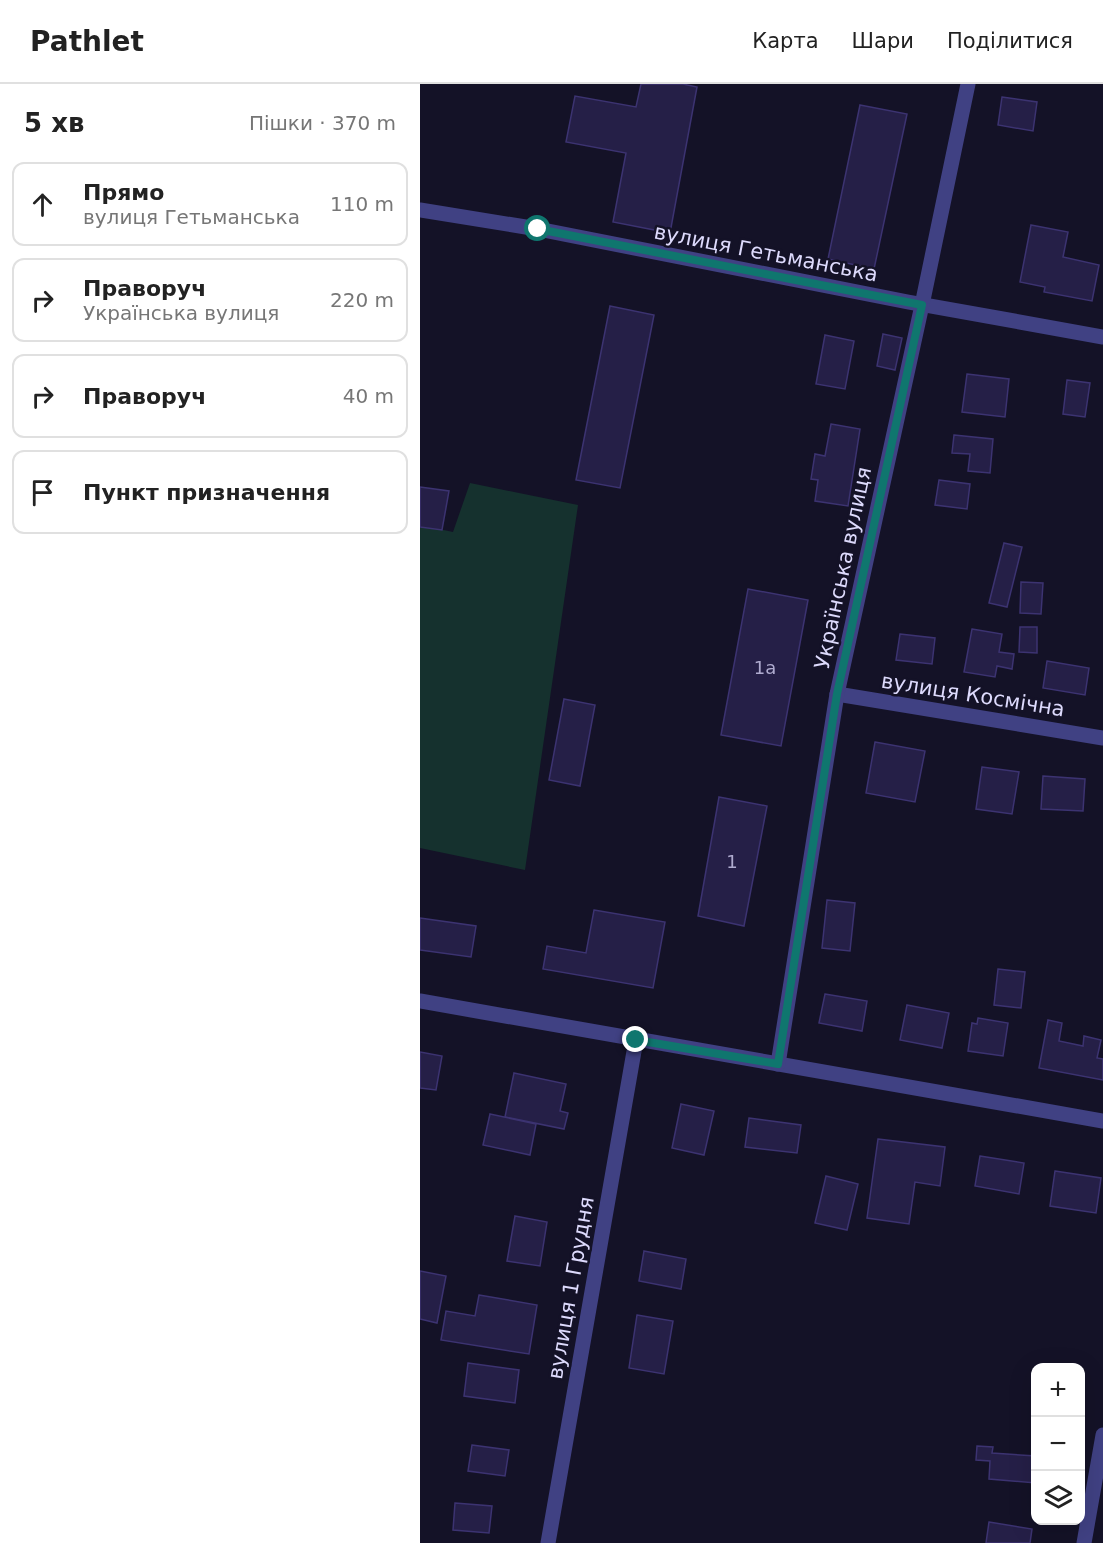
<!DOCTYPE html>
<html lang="uk">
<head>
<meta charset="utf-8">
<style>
	body { margin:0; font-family:"DejaVu Sans",sans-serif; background:#f2f2f2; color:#222 }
	.controls { position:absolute; right:18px; bottom:18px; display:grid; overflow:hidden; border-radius:12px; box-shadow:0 6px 24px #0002 }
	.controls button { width:54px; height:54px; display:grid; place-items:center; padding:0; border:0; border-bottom:2px solid #e0e0e0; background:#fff; color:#222; font:30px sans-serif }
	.stop { position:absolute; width:18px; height:18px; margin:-14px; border:4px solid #0f766e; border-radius:50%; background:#fff }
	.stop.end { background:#0f766e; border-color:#fff; box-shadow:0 2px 6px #0008 }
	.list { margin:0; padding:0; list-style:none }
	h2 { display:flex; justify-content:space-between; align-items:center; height:78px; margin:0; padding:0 24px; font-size:26px }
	h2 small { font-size:20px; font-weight:400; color:#767676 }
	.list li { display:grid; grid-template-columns:39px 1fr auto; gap:18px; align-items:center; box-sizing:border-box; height:84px; margin:0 12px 12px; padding:0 12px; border:2px solid #e0e0e0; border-radius:12px }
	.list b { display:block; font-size:22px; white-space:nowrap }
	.list p { margin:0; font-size:20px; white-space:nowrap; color:#767676 }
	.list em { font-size:20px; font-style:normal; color:#767676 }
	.icon { flex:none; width:33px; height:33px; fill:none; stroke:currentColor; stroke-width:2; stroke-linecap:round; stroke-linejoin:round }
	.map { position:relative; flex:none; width:683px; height:1459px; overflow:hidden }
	header { display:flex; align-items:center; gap:36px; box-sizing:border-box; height:84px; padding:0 30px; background:#fff; border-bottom:2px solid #e0e0e0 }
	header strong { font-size:28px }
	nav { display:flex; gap:33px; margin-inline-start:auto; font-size:21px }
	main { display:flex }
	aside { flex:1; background:#fff }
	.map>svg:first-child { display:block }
	.green { fill:#15312e }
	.building { fill:#251f47; stroke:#3c3371; stroke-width:1.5 }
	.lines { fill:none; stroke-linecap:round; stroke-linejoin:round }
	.street { stroke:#404183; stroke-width:15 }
	.route { stroke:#0f766e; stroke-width:8 }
	.labels { text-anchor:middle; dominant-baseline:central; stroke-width:5; stroke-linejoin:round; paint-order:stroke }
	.number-label { font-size:18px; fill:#afabcf }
	.street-label { font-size:21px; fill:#dddafc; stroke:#141227 }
</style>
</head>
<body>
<header>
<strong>Pathlet</strong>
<nav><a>Карта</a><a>Шари</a><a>Поділитися</a></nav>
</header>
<main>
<aside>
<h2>5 хв<small>Пішки · 370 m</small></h2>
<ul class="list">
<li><svg class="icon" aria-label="ahead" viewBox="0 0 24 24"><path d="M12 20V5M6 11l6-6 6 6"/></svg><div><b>Прямо</b><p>вулиця Гетьманська</p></div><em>110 m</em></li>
<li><svg class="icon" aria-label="right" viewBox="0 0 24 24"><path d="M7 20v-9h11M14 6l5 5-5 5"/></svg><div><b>Праворуч</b><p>Українська вулиця</p></div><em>220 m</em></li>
<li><svg class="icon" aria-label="right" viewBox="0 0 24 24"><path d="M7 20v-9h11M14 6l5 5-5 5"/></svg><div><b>Праворуч</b></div><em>40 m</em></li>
<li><svg class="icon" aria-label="arrive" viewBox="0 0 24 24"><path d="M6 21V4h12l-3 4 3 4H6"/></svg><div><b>Пункт призначення</b></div></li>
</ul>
</aside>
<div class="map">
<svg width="683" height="1459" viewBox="0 0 683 1459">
	<rect width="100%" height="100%" fill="#141227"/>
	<polygon class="green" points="50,399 158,421 105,786 0,764 0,441 33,448"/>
	<g class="building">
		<polygon points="221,0 263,0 277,3 250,149 193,138 206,69 146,58 155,12 216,23"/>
		<polygon points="582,13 617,18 613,47 578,41"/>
		<polygon points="440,21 487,30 454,185 408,175"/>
		<polygon points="611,141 648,148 643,173 679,181 672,217 624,208 625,203 600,198"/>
		<polygon points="190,222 234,231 200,404 156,396"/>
		<polygon points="463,250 482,254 475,286 457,282"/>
		<polygon points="405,251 434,257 425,305 396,300"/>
		<polygon points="547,290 589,295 585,333 542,328"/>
		<polygon points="647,296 670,299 665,333 643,330"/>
		<polygon points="411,340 440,345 428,422 395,417 398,396 391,395 395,370 405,372"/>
		<polygon points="534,351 573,355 570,389 548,387 550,370 532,369"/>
		<polygon points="519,396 550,400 547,425 515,421"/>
		<polygon points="0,403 29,407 22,446 0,443"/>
		<polygon points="584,459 602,463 587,523 569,519"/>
		<polygon points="601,498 623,499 621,530 600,529"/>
		<polygon points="328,505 388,516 361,662 301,651"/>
		<polygon points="600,543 617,543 617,569 599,568"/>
		<polygon points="552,545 582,550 579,568 594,570 592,585 577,582 575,593 544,588"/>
		<polygon points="480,550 515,554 512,580 476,576"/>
		<polygon points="627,577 669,584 665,611 623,604"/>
		<polygon points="144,615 175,621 160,702 129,696"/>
		<polygon points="455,658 505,667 495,718 446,709"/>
		<polygon points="562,683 599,688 592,730 556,725"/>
		<polygon points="623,692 665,695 663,727 621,725"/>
		<polygon points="299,713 347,722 324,842 278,832"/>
		<polygon points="407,816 435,819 430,867 402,864"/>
		<polygon points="174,826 245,838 233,904 123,885 127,862 166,869"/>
		<polygon points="0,834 56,842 51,873 0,866"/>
		<polygon points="578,885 605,888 601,924 574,921"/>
		<polygon points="405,910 447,917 442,947 399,939"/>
		<polygon points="487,921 529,929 522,964 480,956"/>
		<polygon points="558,934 588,939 583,972 548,967 552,939 557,940"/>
		<polygon points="628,936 642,939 639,957 663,962 664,952 681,956 677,974 683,975 683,996 619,984"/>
		<polygon points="0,968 22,972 16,1006 0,1004"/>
		<polygon points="94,989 146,1000 140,1027 148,1029 144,1045 85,1033"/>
		<polygon points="261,1020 294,1027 284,1071 252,1064"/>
		<polygon points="70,1030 116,1040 110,1071 63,1061"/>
		<polygon points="329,1034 381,1041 377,1069 325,1063"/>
		<polygon points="458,1055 525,1063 520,1102 495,1098 489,1140 447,1134"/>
		<polygon points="560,1072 604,1079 599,1110 555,1102"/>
		<polygon points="635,1087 681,1094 676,1129 630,1122"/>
		<polygon points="406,1092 438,1100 427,1146 395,1139"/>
		<polygon points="95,1132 127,1138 120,1182 87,1177"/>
		<polygon points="224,1167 266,1175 261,1205 219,1197"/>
		<polygon points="0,1187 26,1192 17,1239 0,1235"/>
		<polygon points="59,1211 117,1221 109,1270 21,1256 26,1227 55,1232"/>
		<polygon points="217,1231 253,1237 244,1290 209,1284"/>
		<polygon points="48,1279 99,1286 95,1319 44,1312"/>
		<polygon points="52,1361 89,1366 85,1392 48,1387"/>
		<polygon points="557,1362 573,1363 572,1369 616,1372 616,1399 569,1395 570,1377 556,1376"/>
		<polygon points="35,1419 72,1422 69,1449 33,1446"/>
		<polygon points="569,1438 612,1445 610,1459 566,1459"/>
	</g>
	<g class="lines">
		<g class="street">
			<polyline points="0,126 118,145 488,218 683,253"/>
			<polyline points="417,610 683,654"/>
			<polyline points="0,917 683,1037"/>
			<polyline points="358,980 417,610 502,221 548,0"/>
			<polyline points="128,1459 216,956"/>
			<polyline points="664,1459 683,1351"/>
		</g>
	</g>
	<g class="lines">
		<polyline class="route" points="118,145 502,221 417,610 358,980 216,956"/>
	</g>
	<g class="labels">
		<g class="number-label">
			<text x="345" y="583">1а</text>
			<text x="312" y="777">1</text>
		</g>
		<g class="street-label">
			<text transform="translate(346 169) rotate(11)">вулиця Гетьманська</text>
			<text transform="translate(423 484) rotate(-78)">Українська вулиця</text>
			<text transform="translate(553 611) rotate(9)">вулиця Космічна</text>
			<text transform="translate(151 1204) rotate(-80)">вулиця 1 Грудня</text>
		</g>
	</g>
</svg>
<div class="controls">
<button>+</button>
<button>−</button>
<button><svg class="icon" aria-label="layers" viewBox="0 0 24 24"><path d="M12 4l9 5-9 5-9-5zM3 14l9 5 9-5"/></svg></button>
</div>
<div class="stop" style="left:118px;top:145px"></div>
<div class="stop end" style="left:216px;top:956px"></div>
</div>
</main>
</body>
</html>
